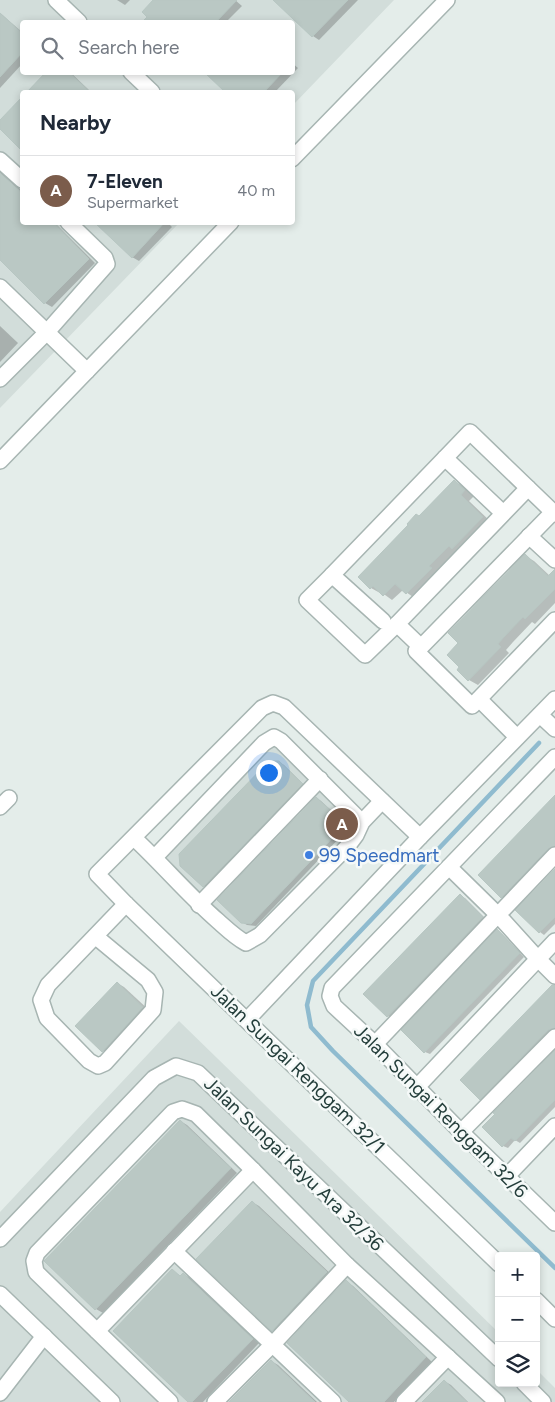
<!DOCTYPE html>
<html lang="en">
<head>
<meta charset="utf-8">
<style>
	body { margin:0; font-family:Figtree,sans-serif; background:#f6f6f7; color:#1f2937 }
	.controls { position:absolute; right:15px; bottom:15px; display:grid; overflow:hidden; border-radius:5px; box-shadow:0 2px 8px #0003 }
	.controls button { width:45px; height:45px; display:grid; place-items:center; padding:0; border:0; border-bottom:1px solid #e0e1e3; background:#fff; color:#1f2937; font:25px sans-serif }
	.you { position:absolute; left:268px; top:772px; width:18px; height:18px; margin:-12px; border:4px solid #fff; border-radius:50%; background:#1a73e8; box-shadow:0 0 0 8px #1a73e833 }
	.badge { display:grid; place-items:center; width:32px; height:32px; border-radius:50%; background:#7b5c4b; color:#fff; font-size:16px; font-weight:700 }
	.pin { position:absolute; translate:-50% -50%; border:2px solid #fff; box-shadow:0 1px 5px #0006 }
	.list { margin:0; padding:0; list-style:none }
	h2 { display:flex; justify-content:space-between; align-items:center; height:65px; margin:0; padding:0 20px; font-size:21px }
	h2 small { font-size:16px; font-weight:400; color:#747a83 }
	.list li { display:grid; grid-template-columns:32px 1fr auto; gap:15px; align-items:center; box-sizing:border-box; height:70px; padding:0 20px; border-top:1px solid #e0e1e3 }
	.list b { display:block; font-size:19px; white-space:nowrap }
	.list p { margin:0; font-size:16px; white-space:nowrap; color:#747a83 }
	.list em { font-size:16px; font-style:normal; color:#747a83 }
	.icon { flex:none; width:28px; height:28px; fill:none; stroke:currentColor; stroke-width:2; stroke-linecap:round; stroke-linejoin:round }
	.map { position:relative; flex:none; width:555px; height:1402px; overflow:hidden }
	.search { position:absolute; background:#fff; box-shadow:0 2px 8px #0003; left:20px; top:20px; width:275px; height:55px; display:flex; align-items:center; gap:12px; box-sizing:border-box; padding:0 18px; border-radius:5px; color:#747a83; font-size:19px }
	.panel { position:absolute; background:#fff; box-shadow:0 2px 8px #0003; left:20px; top:90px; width:275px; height:135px; border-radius:5px }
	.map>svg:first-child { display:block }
	.built { fill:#d2ddda; fill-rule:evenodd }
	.shadow { fill:#0003 }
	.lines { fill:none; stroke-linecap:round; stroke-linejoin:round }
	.stream { stroke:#8fbbcf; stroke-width:4.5 }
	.building { fill:#bac8c4; stroke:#b7c6c2 }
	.minor-casing { stroke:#a7b5b2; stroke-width:18 }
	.minor { stroke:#fff; stroke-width:15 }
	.shop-dot { fill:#3f7fe0; stroke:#f5f9f8; stroke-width:2 }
	.labels { text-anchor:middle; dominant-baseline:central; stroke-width:5; stroke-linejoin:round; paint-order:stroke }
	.shop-label { font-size:19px; fill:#366cbe; stroke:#f5f9f8; text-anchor:start }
	.street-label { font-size:19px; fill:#243e3b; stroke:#f5f9f8 }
</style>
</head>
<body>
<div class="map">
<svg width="555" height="1402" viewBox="0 0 555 1402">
	<rect width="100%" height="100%" fill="#e4edea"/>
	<g class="built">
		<path d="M 0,0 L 394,0 L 293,105 L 292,92 L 22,92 L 22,222 L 179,223 L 0,408 ZM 22,22 L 292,22 L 292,72 L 22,72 Z"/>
		<polygon points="272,741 357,824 354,833 256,933 243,937 160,857"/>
		<polygon points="179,1021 499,1333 499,1383 536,1383 536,1369 555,1388 555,1402 0,1402 0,1212"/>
	</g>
	<g class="shadow">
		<polygon points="117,0 130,0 125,5"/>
		<polygon points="155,0 235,0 242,6 226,22 143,22 149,17"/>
		<polygon points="280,0 358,0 319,40 313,36"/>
		<polygon points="0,13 22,32 22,64 0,88"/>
		<polygon points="292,63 298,68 275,92 227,92 209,75 212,72 292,72"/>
		<polygon points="47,72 70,72 91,92 28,92"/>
		<polygon points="22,99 22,149 0,128 0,122"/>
		<polygon points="0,171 22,191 22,222 54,222 95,263 52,307 45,303 0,259"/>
		<polygon points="96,222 167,222 172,227 139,261 132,257"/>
		<polygon points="0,326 18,343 0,362"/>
		<polygon points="454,481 464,487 474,496 469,501 491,522 416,599 403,590 392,600 381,592 380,593 371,588 419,517"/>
		<polygon points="525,556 534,561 550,576 555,574 555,603 535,624 532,622 513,642 506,650 509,653 478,685 469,680 461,667 460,643"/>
		<polygon points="279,762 284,765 306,787 208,889 204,886 181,865"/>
		<polygon points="555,797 555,849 506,899 502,897"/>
		<polygon points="316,798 321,801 344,822 344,833 256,926 247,925 242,922"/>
		<polygon points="555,870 555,924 544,935 540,932 517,910"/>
		<polygon points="460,896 465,898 487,920 392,1019 388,1016 365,994"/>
		<polygon points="498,931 502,934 524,957 430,1054 425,1052"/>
		<polygon points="117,983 124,987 150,1011 110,1055 103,1051"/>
		<polygon points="555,986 555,1031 485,1101 481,1099"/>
		<polygon points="555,1052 555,1107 520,1143 515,1140 508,1148 503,1146"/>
		<polygon points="180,1121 187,1125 237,1173 103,1313 96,1309"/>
		<polygon points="252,1202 259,1206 334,1277 280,1334 273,1330 198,1259"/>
		<polygon points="172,1271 181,1276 183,1274 190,1278 259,1343 203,1402 190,1402"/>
		<polygon points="346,1282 353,1286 432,1362 394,1402 351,1402"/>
		<polygon points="271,1361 278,1365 317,1402 231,1402"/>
		<polygon points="444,1381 451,1385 468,1402 424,1402"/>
	</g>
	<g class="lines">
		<polyline class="stream" points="539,743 313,981 307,1005 311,1027 333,1051 555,1268"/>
	</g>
	<g class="building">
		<polygon points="153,0 237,0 216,22 142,22 147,17 142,12"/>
		<polygon points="273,0 348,0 312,37"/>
		<polygon points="0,13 22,33 22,53 0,77"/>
		<polygon points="46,72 69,72 90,92 27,92"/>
		<polygon points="204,72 283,72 264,92 225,92"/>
		<polygon points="22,97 22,151 0,129 0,120"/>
		<polygon points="0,173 22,193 22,222 53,222 89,259 44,304 0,260"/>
		<polygon points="94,222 165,222 132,258"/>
		<polygon points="454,480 465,490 461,495 483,517 452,549 449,546 429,566 432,568 406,594 395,584 383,596 373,586 370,589 358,577 408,525 407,524 416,514 419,516"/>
		<polygon points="525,554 548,576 555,569 555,589 525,619 523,617 504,637 498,644 501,647 468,681 457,670 459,667 447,655 458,643 448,633"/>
		<polygon points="269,761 279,761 303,784 203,887 180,866 179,854"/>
		<polygon points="555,795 555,846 548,849 501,898 478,875"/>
		<polygon points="316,797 340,819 340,830 251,924 241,923 217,900"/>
		<polygon points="555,869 555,917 539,933 515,910"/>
		<polygon points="460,894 483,917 387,1017 363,994"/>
		<polygon points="497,929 520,953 424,1053 401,1030"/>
		<polygon points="117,982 143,1007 102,1052 75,1026"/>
		<polygon points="552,985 555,985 555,1028 548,1030 480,1100 460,1080"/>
		<polygon points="555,1050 555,1100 515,1141 511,1138 502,1147 482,1127 495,1114 493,1113"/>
		<polygon points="180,1120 231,1168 95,1310 44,1261"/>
		<polygon points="252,1201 327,1272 272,1331 196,1259"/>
		<polygon points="172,1269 180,1276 183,1273 253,1339 192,1402 188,1402 113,1331"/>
		<polygon points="346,1280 426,1357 384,1402 349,1402 287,1343"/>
		<polygon points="271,1360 315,1402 229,1402"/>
		<polygon points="444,1380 467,1402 422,1402"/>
	</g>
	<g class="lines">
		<defs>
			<g id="minor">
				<polyline points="56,0 79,22"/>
				<polyline points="131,72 152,92"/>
				<polyline points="292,159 447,0"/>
				<polyline points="0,160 22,180"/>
				<polyline points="0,287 87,371"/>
				<polyline points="0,379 47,332 107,264 105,258 68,222"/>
				<polyline points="0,461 231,222"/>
				<polyline points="528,488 397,624 421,647 553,512"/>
				<polyline points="503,513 445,458 470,432 555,514"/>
				<polyline points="529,536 555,560"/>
				<polyline points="332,575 445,458"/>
				<polyline points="383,621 332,575 307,600 365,655 397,624"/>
				<polyline points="416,651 472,706 555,620"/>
				<polyline points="479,699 517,737"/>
				<polyline points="540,715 555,729"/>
				<polyline points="555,757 332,988 330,996 334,1006 375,1044 461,1132 555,1223"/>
				<polyline points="0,807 9,798"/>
				<polyline points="420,837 284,707 273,703 262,708 97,874 126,904 499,1264"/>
				<path d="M 134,838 C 163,865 188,895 218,921 C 227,929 235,937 246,943 L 260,935 L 347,847 L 356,835 L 362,822 L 382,801"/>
				<polyline points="155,857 264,743 274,737 281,741 362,822"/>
				<polyline points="449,867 498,915 538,959 555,976"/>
				<polyline points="199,905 320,779"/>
				<polyline points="95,936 148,980 155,992 153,1010 105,1063 98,1066 89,1061 47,1018 41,1000 48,985 126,904"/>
				<polyline points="247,1020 420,837 555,699"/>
				<polyline points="375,1044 555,855"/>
				<polyline points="417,1087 555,941"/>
				<polyline points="461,1132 555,1037"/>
				<polyline points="507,1176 555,1126"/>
				<polyline points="0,1239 154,1078 176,1066 198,1073 499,1359"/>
				<polyline points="174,1251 333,1402"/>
				<polyline points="0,1294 112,1402"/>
				<polyline points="536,1300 555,1319"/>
				<polyline points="97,1331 253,1170"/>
				<polyline points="524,1383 543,1402"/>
				<polyline points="0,1393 44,1336"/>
				<polyline points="170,1402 36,1272 34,1261 37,1253 173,1112 182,1109 196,1114 253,1170 347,1265"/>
				<polyline points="215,1402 272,1345 347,1265 497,1402"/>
				<polyline points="404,1402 448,1357"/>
			</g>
		</defs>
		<use href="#minor" class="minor-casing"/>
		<use href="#minor" class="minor"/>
	</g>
	<circle class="shop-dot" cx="309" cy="855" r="5"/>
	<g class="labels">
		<g class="shop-label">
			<text x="319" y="855">99 Speedmart</text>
		</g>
		<g class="street-label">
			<text transform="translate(298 1069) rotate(44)">Jalan Sungai Renggam 32/1</text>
			<text transform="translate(441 1111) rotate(45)">Jalan Sungai Renggam 32/6</text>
			<text transform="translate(294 1164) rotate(44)">Jalan Sungai Kayu Ara 32/36</text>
		</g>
	</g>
</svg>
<div class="controls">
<button>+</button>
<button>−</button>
<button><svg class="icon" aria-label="layers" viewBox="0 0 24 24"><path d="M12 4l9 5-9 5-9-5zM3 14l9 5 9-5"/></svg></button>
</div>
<div class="you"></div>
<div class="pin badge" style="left:342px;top:824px">A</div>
<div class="search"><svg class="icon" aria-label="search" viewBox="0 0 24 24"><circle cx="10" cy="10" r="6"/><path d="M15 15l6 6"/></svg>Search here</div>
<section class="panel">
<h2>Nearby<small></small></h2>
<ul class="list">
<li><span class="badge">A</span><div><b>7-Eleven</b><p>Supermarket</p></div><em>40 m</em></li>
</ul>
</section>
</div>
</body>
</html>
